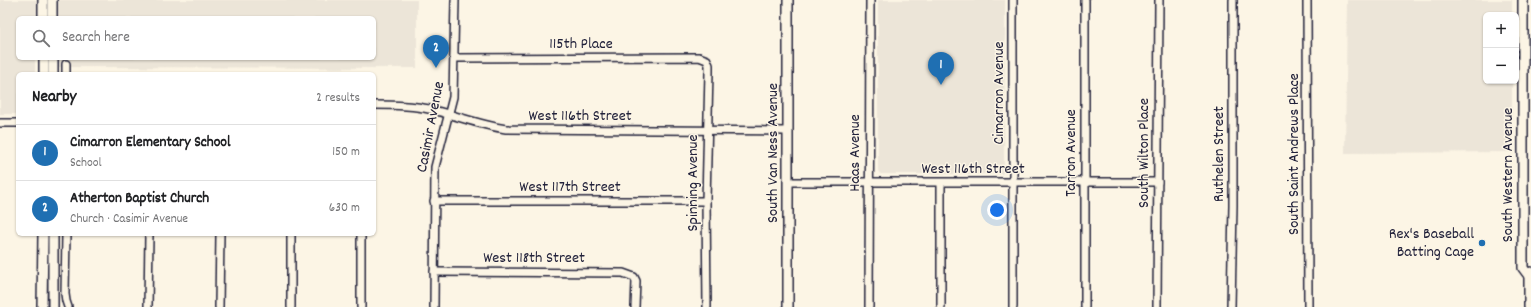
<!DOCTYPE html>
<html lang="en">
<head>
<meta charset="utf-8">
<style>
	body { margin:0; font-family:Dekko,sans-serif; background:#f6f6f6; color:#202124 }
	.controls { position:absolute; right:12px; top:12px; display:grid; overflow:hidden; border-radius:6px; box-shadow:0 1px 3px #0004 }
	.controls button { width:36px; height:36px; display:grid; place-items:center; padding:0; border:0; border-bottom:1px solid #e0e0e0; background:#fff; color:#202124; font:20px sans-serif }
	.you { position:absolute; left:997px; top:210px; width:14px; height:14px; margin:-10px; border:3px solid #fff; border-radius:50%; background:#1a73e8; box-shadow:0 0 0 6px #1a73e833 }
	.badge { display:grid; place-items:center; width:26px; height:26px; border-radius:50%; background:#1f6fb2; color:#fff; font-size:13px; font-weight:700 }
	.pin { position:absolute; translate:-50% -33px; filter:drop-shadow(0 1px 2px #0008) }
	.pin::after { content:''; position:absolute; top:21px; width:14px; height:12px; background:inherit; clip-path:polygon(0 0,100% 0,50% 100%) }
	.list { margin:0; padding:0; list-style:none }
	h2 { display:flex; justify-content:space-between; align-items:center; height:52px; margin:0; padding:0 16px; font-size:17px }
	h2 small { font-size:13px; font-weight:400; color:#757577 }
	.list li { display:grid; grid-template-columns:26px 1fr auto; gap:12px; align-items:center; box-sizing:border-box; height:56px; padding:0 16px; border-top:1px solid #e0e0e0 }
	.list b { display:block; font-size:15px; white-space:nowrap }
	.list p { margin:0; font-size:13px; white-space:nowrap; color:#757577 }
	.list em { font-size:13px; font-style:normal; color:#757577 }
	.icon { flex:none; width:22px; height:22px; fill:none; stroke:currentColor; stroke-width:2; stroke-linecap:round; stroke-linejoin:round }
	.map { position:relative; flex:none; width:1531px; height:307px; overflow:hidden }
	.search { position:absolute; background:#fff; box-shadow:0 1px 3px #0004; left:16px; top:16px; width:360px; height:44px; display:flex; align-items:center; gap:10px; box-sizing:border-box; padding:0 14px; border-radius:6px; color:#757577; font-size:15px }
	.panel { position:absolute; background:#fff; box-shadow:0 1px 3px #0004; left:16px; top:72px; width:360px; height:164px; border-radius:6px }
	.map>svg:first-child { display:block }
	.built { fill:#ece5d8 }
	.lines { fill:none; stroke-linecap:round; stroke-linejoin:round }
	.minor-casing { stroke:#22223b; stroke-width:10 }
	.major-casing { stroke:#22223b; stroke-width:12 }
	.minor { stroke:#fcf5e5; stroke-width:7 }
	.major { stroke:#fcf5e5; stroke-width:9 }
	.poi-dot { fill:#1f6fb2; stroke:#fcf5e5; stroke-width:1.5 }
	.labels { text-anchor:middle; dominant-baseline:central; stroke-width:3; stroke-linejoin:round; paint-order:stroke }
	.street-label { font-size:16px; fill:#22223b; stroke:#fcf5e5 }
	.poi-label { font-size:16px; fill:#22223b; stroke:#fcf5e5; text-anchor:end }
</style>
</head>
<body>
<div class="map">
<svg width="1531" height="307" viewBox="0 0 1531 307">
	<rect width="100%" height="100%" fill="#fcf5e5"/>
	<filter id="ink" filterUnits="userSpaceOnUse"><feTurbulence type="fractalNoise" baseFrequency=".025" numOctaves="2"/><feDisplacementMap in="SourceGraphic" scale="8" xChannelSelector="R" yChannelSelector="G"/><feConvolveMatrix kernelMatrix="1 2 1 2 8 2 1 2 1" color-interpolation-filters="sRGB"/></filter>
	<g filter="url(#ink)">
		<g class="built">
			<polygon points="0,0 37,0 37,18 18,18 18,58 35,58 35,74 18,74 18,114 0,114"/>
			<polygon points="57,0 417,0 417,68 58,67 58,58 374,58 374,18 58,18"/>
			<polygon points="878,0 1005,0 1004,171 1002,174 881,174 879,173 878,170"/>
			<polygon points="1347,0 1512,0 1512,15 1486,15 1486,81 1512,81 1512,152 1345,153"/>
		</g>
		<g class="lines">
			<defs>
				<g id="minor">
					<polyline points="1307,0 1308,307"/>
					<polyline points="455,58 699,57 707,60 709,65 709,72 706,201 707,307"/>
					<polyline points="66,74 66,64"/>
					<path d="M 374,105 C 392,105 411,105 429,109 C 455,115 480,125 506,129 L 788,131"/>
					<polyline points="0,123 18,123"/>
					<polyline points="788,182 1158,182"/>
					<polyline points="434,201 706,201"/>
					<polyline points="66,234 65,294 66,301 68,307"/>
					<polyline points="291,234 291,307"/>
					<polyline points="361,234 361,307"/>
					<polyline points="434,272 623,273 634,277 636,281 635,307"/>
					<polyline points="148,307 149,234"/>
					<polyline points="219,307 220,234"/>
					<polyline points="434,307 435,167 453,97 455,0"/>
					<polyline points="869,307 870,0"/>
					<polyline points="941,307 941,183"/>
					<polyline points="1013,307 1013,0"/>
					<polyline points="1085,307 1085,0"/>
					<polyline points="1157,307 1159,0"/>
					<polyline points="1231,307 1233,205 1233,0"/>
				</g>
				<g id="major">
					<polyline points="52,0 52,18"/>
					<polyline points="1523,0 1523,268 1529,276"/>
					<polyline points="43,18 43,0"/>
					<polyline points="44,58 44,74"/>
					<polyline points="53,74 53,58"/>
					<polyline points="53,234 53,307"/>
					<polyline points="42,307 43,234"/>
					<polyline points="788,307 788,0"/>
					<polyline points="1529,307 1529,276 1531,272"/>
				</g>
			</defs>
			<use href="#minor" class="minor-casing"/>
			<use href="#major" class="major-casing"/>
			<use href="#minor" class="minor"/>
			<use href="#major" class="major"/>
		</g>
	</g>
	<circle class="poi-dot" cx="1482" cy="243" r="4"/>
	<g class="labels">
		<g class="street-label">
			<text x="581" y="44">115th Place</text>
			<text transform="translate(999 93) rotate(-90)">Cimarron Avenue</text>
			<text x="580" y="116">West 116th Street</text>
			<text transform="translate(431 127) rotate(-79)">Casimir Avenue</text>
			<text transform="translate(773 153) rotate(-90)">South Van Ness Avenue</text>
			<text transform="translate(855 153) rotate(-90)">Haas Avenue</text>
			<text transform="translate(1071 153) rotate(-90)">Tarron Avenue</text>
			<text transform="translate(1144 153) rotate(-90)">South Wilton Place</text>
			<text transform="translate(1219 154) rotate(-90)">Ruthelen Street</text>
			<text transform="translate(1294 154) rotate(-90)">South Saint Andrews Place</text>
			<text x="973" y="169">West 116th Street</text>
			<text transform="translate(1508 175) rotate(-90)">South Western Avenue</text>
			<text transform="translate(693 183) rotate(-90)">Spinning Avenue</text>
			<text x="570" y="187">West 117th Street</text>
			<text x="534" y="258">West 118th Street</text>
		</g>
		<g class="poi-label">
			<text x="1474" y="234">Rex's Baseball<tspan x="1474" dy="18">Batting Cage</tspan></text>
		</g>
	</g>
</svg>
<div class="controls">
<button>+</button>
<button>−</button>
</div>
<div class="you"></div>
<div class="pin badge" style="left:941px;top:85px">1</div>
<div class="pin badge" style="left:436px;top:68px">2</div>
<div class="search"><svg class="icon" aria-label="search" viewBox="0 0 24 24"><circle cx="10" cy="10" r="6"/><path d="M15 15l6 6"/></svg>Search here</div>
<section class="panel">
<h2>Nearby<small>2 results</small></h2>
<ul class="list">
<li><span class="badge">1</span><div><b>Cimarron Elementary School</b><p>School</p></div><em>150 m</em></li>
<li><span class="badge">2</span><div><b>Atherton Baptist Church</b><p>Church · Casimir Avenue</p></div><em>630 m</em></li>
</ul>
</section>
</div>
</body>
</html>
